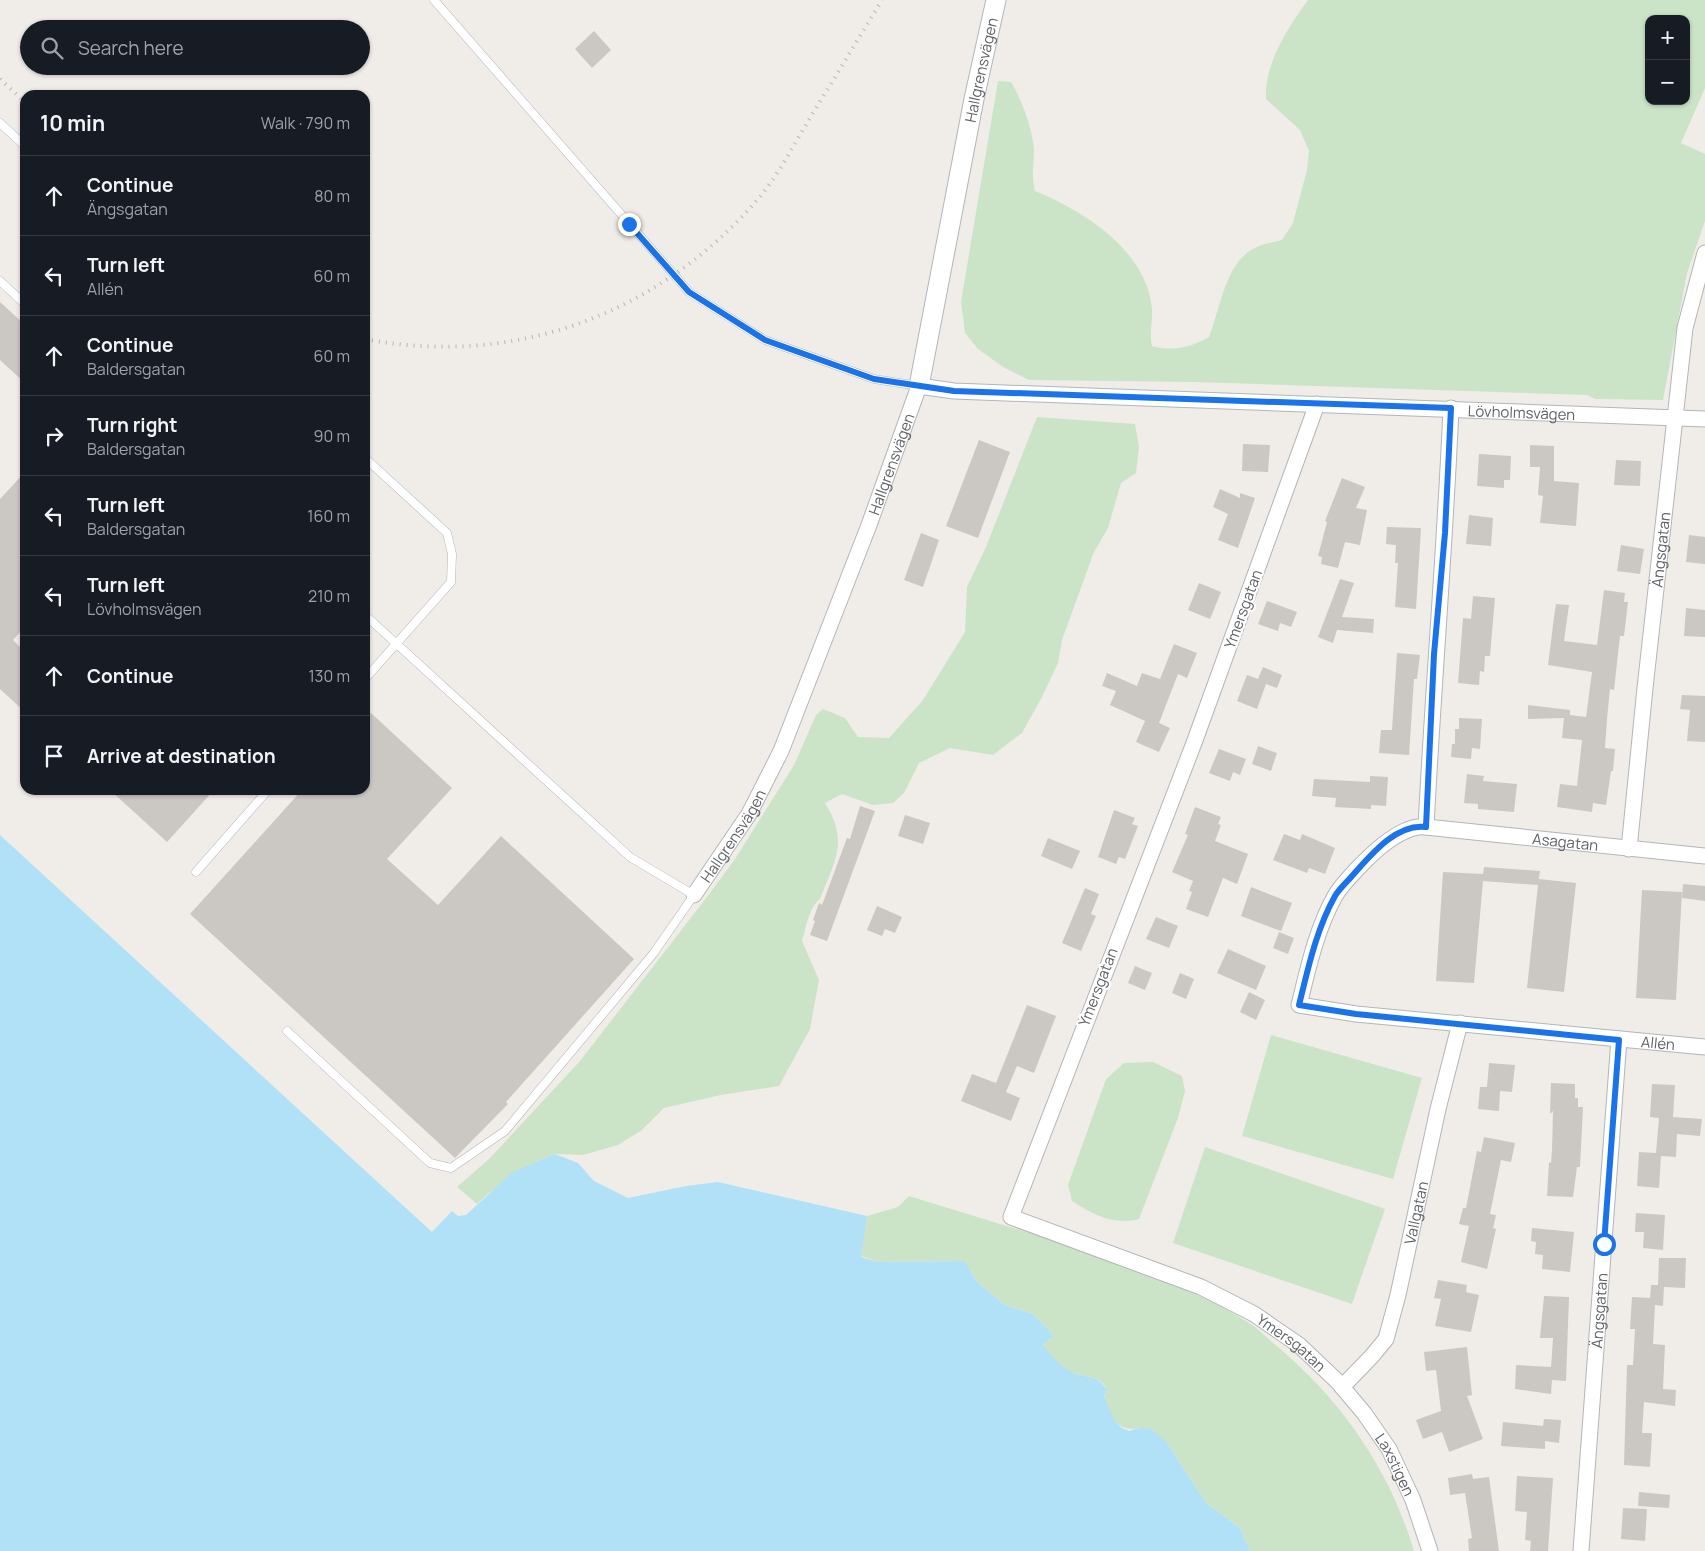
<!DOCTYPE html>
<html lang="en">
<head>
<meta charset="utf-8">
<style>
	body { margin:0; font-family:Manrope,sans-serif; background:#20242c; color:#f1f3f6 }
	.controls { position:absolute; right:15px; top:15px; display:grid; overflow:hidden; border-radius:10px; box-shadow:0 1px 4px #0004 }
	.controls button { width:45px; height:45px; display:grid; place-items:center; padding:0; border:0; border-bottom:1px solid #363941; background:#171b24; color:#f1f3f6; font:25px sans-serif }
	.stop { position:absolute; width:15px; height:15px; margin:-11px; border:4px solid #1a73e8; border-radius:50%; background:#fff }
	.stop.end { background:#1a73e8; border-color:#fff; box-shadow:0 1px 5px #0008 }
	.list { margin:0; padding:0; list-style:none }
	h2 { display:flex; justify-content:space-between; align-items:center; height:65px; margin:0; padding:0 20px; font-size:21px }
	h2 small { font-size:16px; font-weight:400; color:#9ea1a6 }
	.list li { display:grid; grid-template-columns:32px 1fr auto; gap:15px; align-items:center; box-sizing:border-box; height:80px; padding:0 20px; border-top:1px solid #363941 }
	.list b { display:block; font-size:19px; white-space:nowrap }
	.list p { margin:0; font-size:16px; white-space:nowrap; color:#9ea1a6 }
	.list em { font-size:16px; font-style:normal; color:#9ea1a6 }
	.icon { flex:none; width:28px; height:28px; fill:none; stroke:currentColor; stroke-width:2; stroke-linecap:round; stroke-linejoin:round }
	.map { position:relative; flex:none; width:1705px; height:1551px; overflow:hidden }
	.search { position:absolute; background:#171b24; box-shadow:0 1px 4px #0004; left:20px; top:20px; width:350px; height:55px; display:flex; align-items:center; gap:12px; box-sizing:border-box; padding:0 18px; border-radius:28px; color:#9ea1a6; font-size:19px }
	.panel { position:absolute; background:#171b24; box-shadow:0 1px 4px #0004; left:20px; top:90px; width:350px; height:705px; border-radius:15px }
	.map>svg:first-child { display:block }
	.green { fill:#cbe4c8; fill-rule:evenodd }
	.water { fill:#b1e1f7 }
	.building { fill:#cbc8c4 }
	.lines { fill:none; stroke-linecap:round; stroke-linejoin:round }
	.service-casing { stroke:#b3b5b9; stroke-width:9 }
	.minor-casing { stroke:#b3b5b9; stroke-width:17 }
	.tertiary-casing { stroke:#b3b5b9; stroke-width:21 }
	.service { stroke:#fff; stroke-width:8 }
	.minor { stroke:#fff; stroke-width:15 }
	.tertiary { stroke:#fff; stroke-width:19 }
	.rail { stroke:#b5b6b7; stroke-width:4; stroke-dasharray:1 6; stroke-linecap:butt }
	.route { stroke:#1a73e8; stroke-width:6 }
	.labels { text-anchor:middle; dominant-baseline:central; stroke-width:4.5; stroke-linejoin:round; paint-order:stroke }
	.street-label { font-size:15px; fill:#5f6367; stroke:#fff }
</style>
</head>
<body>
<div class="map">
<svg width="1705" height="1551" viewBox="0 0 1705 1551">
	<rect width="100%" height="100%" fill="#f0ede8"/>
	<g class="green">
		<path d="M 1308,0 L 1705,0 L 1705,88 L 1681,143 L 1705,154 L 1705,221 L 1687,273 L 1663,400 L 1595,399 L 1587,395 L 1193,382 L 1029,380 L 1003,367 L 978,349 L 965,333 L 961,302 L 998,81 L 1011,82 C 1021,98 1032,128 1034,148 C 1034,163 1031,176 1035,191 C 1084,211 1146,250 1152,308 C 1153,321 1149,333 1152,346 C 1172,352 1192,347 1209,337 C 1220,310 1225,264 1253,249 C 1261,244 1273,242 1282,240 L 1293,223 L 1307,170 L 1309,151 L 1300,130 L 1266,99 C 1264,64 1288,27 1308,0 ZM 1649,19 L 1686,19 L 1686,101 L 1649,101 Z"/>
		<path d="M 1037,417 L 1135,424 L 1139,447 L 1136,473 L 1121,483 L 1108,528 L 1094,552 L 1062,640 L 1058,663 L 1042,697 L 1022,733 L 993,755 L 950,748 L 919,763 L 904,793 L 893,803 L 873,805 L 842,794 L 825,803 C 849,841 835,861 820,899 C 809,907 806,928 802,941 L 819,980 L 810,1029 L 779,1086 L 721,1095 L 664,1108 L 642,1130 L 618,1145 L 583,1155 L 555,1154 L 535,1163 L 489,1193 L 477,1204 L 457,1187 L 490,1158 L 580,1061 L 710,893 L 735,859 L 794,765 L 816,715 L 823,709 L 845,718 L 858,737 L 889,738 L 923,700 L 965,632 L 967,587 L 986,547 Z"/>
		<polygon points="1271,1035 1422,1078 1393,1179 1242,1136"/>
		<path d="M 1153,1062 L 1182,1076 L 1185,1091 L 1178,1118 L 1139,1219 C 1114,1226 1092,1214 1072,1201 L 1068,1185 L 1106,1079 L 1124,1063 Z"/>
		<polygon points="1205,1147 1385,1209 1352,1304 1173,1243"/>
		<path d="M 909,1196 C 986,1220 1064,1242 1140,1271 C 1177,1285 1215,1301 1249,1323 C 1259,1329 1268,1339 1278,1347 C 1342,1401 1390,1470 1414,1551 L 1250,1551 L 1240,1528 L 1206,1503 L 1167,1443 L 1139,1428 C 1118,1433 1107,1415 1104,1396 L 1107,1388 C 1096,1376 1094,1378 1080,1375 C 1064,1372 1051,1357 1043,1344 L 1054,1336 L 1033,1314 L 1005,1305 L 976,1281 L 965,1261 L 877,1262 L 861,1256 L 867,1216 L 898,1207 Z"/>
	</g>
	<path class="water" d="M 0,835 L 432,1232 L 452,1211 L 458,1216 L 466,1215 L 513,1172 L 555,1154 L 578,1163 L 594,1181 L 628,1198 L 686,1186 L 718,1182 L 867,1216 L 861,1257 L 877,1262 L 965,1261 L 976,1281 L 1005,1305 L 1033,1314 L 1054,1336 L 1043,1344 C 1051,1356 1065,1372 1080,1375 C 1094,1378 1096,1376 1107,1389 L 1104,1396 L 1114,1420 L 1122,1428 L 1129,1431 L 1139,1428 L 1151,1429 L 1167,1443 L 1206,1503 L 1240,1528 L 1250,1551 L 0,1551 Z"/>
	<g class="building">
		<polygon points="594,31 611,50 592,68 575,49"/>
		<polygon points="0,302 25,325 25,383 0,360"/>
		<polygon points="979,440 1010,452 978,538 946,526"/>
		<polygon points="1243,444 1270,445 1268,472 1242,471"/>
		<polygon points="1530,445 1554,446 1554,481 1579,483 1576,526 1540,523 1543,496 1538,495 1540,467 1530,467"/>
		<polygon points="1479,454 1511,456 1510,480 1504,480 1504,488 1477,486"/>
		<polygon points="1616,460 1641,461 1640,486 1614,485"/>
		<polygon points="25,472 25,627 13,640 25,652 25,712 0,689 0,499"/>
		<polygon points="1342,478 1365,487 1356,508 1367,510 1360,545 1345,542 1338,568 1321,564 1322,557 1318,556 1327,522 1325,521"/>
		<polygon points="1220,489 1240,498 1240,493 1255,498 1238,548 1218,540 1228,514 1213,507"/>
		<polygon points="1469,515 1493,518 1491,546 1466,544"/>
		<polygon points="1387,527 1421,528 1416,609 1395,607 1398,563 1395,563 1396,545 1386,544"/>
		<polygon points="921,533 939,540 923,587 904,580"/>
		<polygon points="1689,535 1705,537 1705,564 1686,562"/>
		<polygon points="1621,545 1644,549 1640,574 1617,571"/>
		<polygon points="1340,579 1354,583 1342,617 1374,619 1373,633 1337,630 1333,643 1318,637"/>
		<polygon points="1199,583 1221,592 1210,619 1188,610"/>
		<polygon points="1604,590 1625,593 1624,602 1628,602 1624,636 1620,636 1614,690 1610,689 1607,719 1605,748 1615,749 1613,771 1611,771 1606,805 1593,803 1592,812 1557,807 1560,784 1577,786 1582,740 1562,738 1564,718 1528,719 1528,705 1570,710 1570,715 1586,717 1592,672 1548,665 1554,617 1556,604 1569,605 1564,641 1597,645"/>
		<polygon points="1473,596 1495,598 1490,656 1485,656 1484,672 1480,671 1479,685 1458,683 1463,618 1471,619"/>
		<polygon points="1267,601 1297,612 1291,627 1280,623 1278,631 1258,624"/>
		<polygon points="1686,608 1705,610 1705,637 1684,636"/>
		<polygon points="1174,644 1197,653 1187,678 1178,674 1159,723 1170,728 1159,752 1136,742 1145,721 1110,705 1116,691 1102,686 1107,673 1137,686 1142,673 1160,679"/>
		<polygon points="1397,653 1420,655 1417,679 1414,679 1409,755 1379,753 1381,730 1392,730"/>
		<polygon points="1263,667 1282,675 1277,688 1266,684 1257,709 1237,701 1247,675 1258,679"/>
		<polygon points="1682,695 1705,696 1705,742 1687,741 1690,710 1680,709"/>
		<polygon points="371,713 452,788 387,859 438,905 501,836 634,959 506,1102 508,1104 455,1158 190,914 302,790 365,790 365,720"/>
		<polygon points="1459,718 1482,719 1480,749 1472,748 1471,759 1451,757 1452,744 1455,744 1455,729 1459,729"/>
		<polygon points="1258,746 1277,753 1271,771 1252,764"/>
		<polygon points="1219,749 1246,759 1240,775 1233,772 1230,781 1209,773"/>
		<polygon points="1467,774 1484,776 1483,781 1517,784 1514,812 1478,809 1478,804 1464,803"/>
		<polygon points="1370,776 1388,777 1386,806 1371,805 1371,809 1335,807 1336,798 1312,796 1314,779 1370,782"/>
		<polygon points="110,790 214,790 167,842"/>
		<polygon points="860,806 875,811 827,941 810,935 815,921 813,920 819,903 822,905 847,838 850,839"/>
		<polygon points="1195,807 1221,817 1218,824 1221,825 1215,841 1248,854 1237,884 1223,878 1208,917 1186,909 1192,892 1189,891 1193,881 1172,872 1188,835 1185,834"/>
		<polygon points="1114,810 1135,818 1132,824 1138,826 1125,859 1119,857 1116,864 1098,857"/>
		<polygon points="905,815 930,823 923,844 898,836"/>
		<polygon points="1284,834 1300,840 1302,834 1335,848 1325,874 1309,868 1307,873 1273,860"/>
		<polygon points="1048,838 1080,851 1072,869 1041,856"/>
		<polygon points="1484,867 1540,871 1538,885 1539,879 1576,883 1564,992 1527,988 1538,885 1483,881 1474,983 1436,981 1443,872 1483,874"/>
		<polygon points="1683,884 1705,886 1705,901 1682,898"/>
		<polygon points="1251,887 1292,903 1281,931 1241,916"/>
		<polygon points="1085,888 1099,894 1091,914 1096,916 1081,951 1062,943"/>
		<polygon points="1642,890 1682,892 1676,1000 1636,998"/>
		<polygon points="877,906 902,917 895,933 885,929 882,936 867,930"/>
		<polygon points="1156,917 1178,926 1169,948 1146,939"/>
		<polygon points="1279,932 1294,938 1288,954 1273,948"/>
		<polygon points="1228,949 1266,966 1256,990 1217,973"/>
		<polygon points="1135,966 1152,973 1145,990 1128,983"/>
		<polygon points="1180,973 1194,979 1186,999 1172,993"/>
		<polygon points="1249,992 1265,1000 1256,1020 1240,1012"/>
		<polygon points="1027,1005 1056,1016 1034,1073 1017,1066 1006,1092 1020,1098 1011,1121 961,1101 972,1074 996,1083"/>
		<polygon points="1489,1063 1515,1065 1512,1092 1500,1091 1499,1111 1478,1109 1480,1087 1487,1087"/>
		<polygon points="1551,1083 1575,1084 1575,1098 1578,1098 1578,1107 1583,1107 1580,1167 1577,1167 1573,1197 1547,1196 1549,1162 1551,1163 1552,1150 1553,1111 1550,1114"/>
		<polygon points="1652,1084 1675,1085 1673,1117 1702,1119 1700,1136 1677,1134 1676,1157 1661,1156 1659,1188 1637,1186 1639,1152 1656,1153 1659,1118 1650,1117"/>
		<polygon points="1484,1137 1515,1143 1511,1162 1501,1160 1490,1214 1496,1215 1493,1228 1496,1229 1487,1269 1461,1262 1469,1226 1459,1224 1463,1208 1466,1208 1477,1151 1481,1152"/>
		<polygon points="1636,1213 1665,1215 1663,1250 1643,1248 1644,1232 1635,1232"/>
		<polygon points="1532,1228 1574,1232 1570,1272 1542,1269 1543,1255 1535,1254 1536,1242 1531,1241"/>
		<polygon points="1659,1258 1686,1258 1685,1288 1664,1287 1663,1306 1655,1305 1653,1344 1665,1345 1663,1389 1676,1390 1675,1406 1644,1402 1642,1433 1652,1433 1650,1467 1624,1465 1627,1365 1633,1365 1635,1329 1630,1329 1632,1297 1650,1298 1651,1285 1658,1285"/>
		<polygon points="1438,1280 1467,1285 1466,1292 1479,1295 1471,1332 1435,1326 1441,1299 1434,1298"/>
		<polygon points="1544,1296 1569,1297 1566,1381 1552,1380 1551,1394 1515,1389 1516,1365 1551,1367 1553,1338 1540,1338"/>
		<polygon points="1467,1347 1472,1395 1467,1396 1483,1439 1449,1452 1442,1432 1423,1439 1416,1420 1441,1411 1436,1370 1426,1371 1424,1352"/>
		<polygon points="1544,1419 1561,1420 1559,1443 1545,1441 1545,1449 1501,1446 1503,1422 1543,1426"/>
		<polygon points="1472,1474 1473,1479 1489,1477 1499,1551 1469,1551 1468,1539 1472,1538 1465,1493 1450,1495 1448,1478"/>
		<polygon points="1517,1476 1553,1478 1548,1551 1530,1551 1531,1541 1525,1540 1527,1512 1515,1511"/>
		<polygon points="1639,1492 1670,1495 1669,1508 1638,1506"/>
		<polygon points="1623,1508 1647,1509 1645,1541 1621,1539"/>
	</g>
	<g class="lines">
		<defs>
			<g id="service">
				<polyline points="434,0 689,292 765,340 874,379 919,386"/>
				<polyline points="0,123 25,146"/>
				<polyline points="0,281 25,304"/>
				<polyline points="365,458 447,533 452,554 451,582 365,679"/>
				<polyline points="196,872 268,790"/>
				<polyline points="287,1031 430,1163 451,1168 505,1131 653,954 694,895 630,857 365,615"/>
			</g>
			<g id="minor">
				<path id="s1" d="M 1317,404 L 1194,743 L 1011,1217 L 1201,1287 L 1254,1314 L 1299,1345 L 1337,1381 L 1364,1413 L 1389,1449 L 1413,1500 L 1430,1551"/>
				<path id="s2" d="M 1451,408 C 1445,548 1433,688 1426,827 C 1411,825 1396,835 1384,844 C 1371,854 1343,882 1335,896 C 1316,930 1308,969 1299,1005 L 1356,1014 L 1705,1047"/>
				<path id="s3" d="M 1426,827 L 1705,856"/>
				<path id="s4" d="M 1629,849 L 1645,688 L 1685,328 L 1705,253"/>
				<path id="s5" d="M 694,895 L 749,814 L 781,751 L 869,525 L 919,386 L 954,391 L 1705,419"/>
				<path id="s6" d="M 1342,1387 L 1372,1356 L 1386,1339 L 1398,1295 L 1438,1109 L 1460,1023"/>
				<path id="s7" d="M 1581,1551 L 1619,1039"/>
			</g>
			<g id="tertiary">
				<path id="s8" d="M 919,386 L 974,99 L 996,0"/>
			</g>
		</defs>
		<use href="#service" class="service-casing"/>
		<use href="#minor" class="minor-casing"/>
		<use href="#tertiary" class="tertiary-casing"/>
		<use href="#service" class="service"/>
		<use href="#minor" class="minor"/>
		<use href="#tertiary" class="tertiary"/>
		<g class="rail">
			<polyline points="0,79 25,102"/>
			<path d="M 365,339 C 514,368 659,314 758,199 C 777,177 792,148 807,123 C 832,82 857,41 882,0"/>
		</g>
	</g>
	<g class="lines">
		<path class="route" d="M 629,224 L 689,292 L 765,340 L 874,379 L 954,391 L 1451,408 L 1445,533 L 1434,654 L 1426,827 C 1396,823 1370,856 1352,876 C 1347,882 1339,889 1335,896 C 1316,930 1308,969 1299,1005 L 1356,1014 L 1619,1040 L 1604,1244"/>
	</g>
	<g class="labels">
		<g class="street-label">
			<text stroke="none"><textPath href="#s8" startOffset="322">Hallgrensvägen</textPath></text>
			<text stroke="none"><textPath href="#s5" startOffset="1162">Lövholmsvägen</textPath></text>
			<text stroke="none"><textPath href="#s5" startOffset="476">Hallgrensvägen</textPath></text>
			<text stroke="none"><textPath href="#s4" startOffset="301">Ängsgatan</textPath></text>
			<text transform="translate(1243 609) rotate(-70)">Ymersgatan</text>
			<text stroke="none"><textPath href="#s5" startOffset="71">Hallgrensvägen</textPath></text>
			<text stroke="none"><textPath href="#s3" startOffset="140">Asagatan</textPath></text>
			<text transform="translate(1098 987) rotate(-69)">Ymersgatan</text>
			<text stroke="none"><textPath href="#s2" startOffset="1014">Allén</textPath></text>
			<text stroke="none"><textPath href="#s6" startOffset="195">Vallgatan</textPath></text>
			<text stroke="none"><textPath href="#s7" startOffset="241">Ängsgatan</textPath></text>
			<text stroke="none"><textPath href="#s1" startOffset="1178">Ymersgatan</textPath></text>
			<text stroke="none"><textPath href="#s1" startOffset="1340">Laxstigen</textPath></text>
		</g>
	</g>
</svg>
<div class="controls">
<button>+</button>
<button>−</button>
</div>
<div class="stop" style="left:1604px;top:1244px"></div>
<div class="stop end" style="left:629px;top:224px"></div>
<div class="search"><svg class="icon" aria-label="search" viewBox="0 0 24 24"><circle cx="10" cy="10" r="6"/><path d="M15 15l6 6"/></svg>Search here</div>
<section class="panel">
<h2>10 min<small>Walk · 790 m</small></h2>
<ul class="list">
<li><svg class="icon" aria-label="ahead" viewBox="0 0 24 24"><path d="M12 20V5M6 11l6-6 6 6"/></svg><div><b>Continue</b><p>Ängsgatan</p></div><em>80 m</em></li>
<li><svg class="icon" aria-label="left" viewBox="0 0 24 24"><path d="M17 20v-9H6M10 6l-5 5 5 5"/></svg><div><b>Turn left</b><p>Allén</p></div><em>60 m</em></li>
<li><svg class="icon" aria-label="ahead" viewBox="0 0 24 24"><path d="M12 20V5M6 11l6-6 6 6"/></svg><div><b>Continue</b><p>Baldersgatan</p></div><em>60 m</em></li>
<li><svg class="icon" aria-label="right" viewBox="0 0 24 24"><path d="M7 20v-9h11M14 6l5 5-5 5"/></svg><div><b>Turn right</b><p>Baldersgatan</p></div><em>90 m</em></li>
<li><svg class="icon" aria-label="left" viewBox="0 0 24 24"><path d="M17 20v-9H6M10 6l-5 5 5 5"/></svg><div><b>Turn left</b><p>Baldersgatan</p></div><em>160 m</em></li>
<li><svg class="icon" aria-label="left" viewBox="0 0 24 24"><path d="M17 20v-9H6M10 6l-5 5 5 5"/></svg><div><b>Turn left</b><p>Lövholmsvägen</p></div><em>210 m</em></li>
<li><svg class="icon" aria-label="ahead" viewBox="0 0 24 24"><path d="M12 20V5M6 11l6-6 6 6"/></svg><div><b>Continue</b></div><em>130 m</em></li>
<li><svg class="icon" aria-label="arrive" viewBox="0 0 24 24"><path d="M6 21V4h12l-3 4 3 4H6"/></svg><div><b>Arrive at destination</b></div></li>
</ul>
</section>
</div>
</body>
</html>
